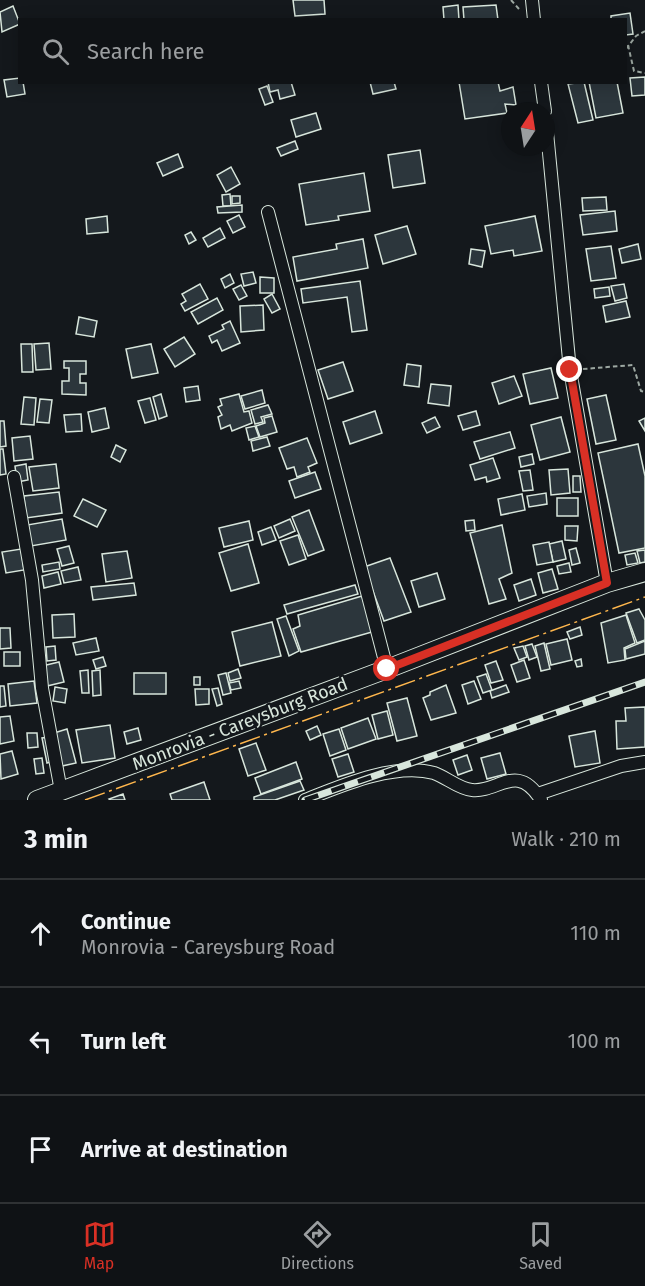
<!DOCTYPE html>
<html lang="en">
<head>
<meta charset="utf-8">
<style>
	body { margin:0; font-family:"Fira Sans",sans-serif; background:#181b1e; color:#f1f3f6 }
	.compass { position:absolute; left:501px; top:102px; width:54px; height:54px; border-radius:50%; background:#0f1215; box-shadow:0 3px 15px #0003; rotate:12deg }
	.stop { position:absolute; width:18px; height:18px; margin:-14px; border:4px solid #d93025; border-radius:50%; background:#fff }
	.stop.end { background:#d93025; border-color:#fff; box-shadow:0 2px 6px #0008 }
	.list { margin:0; padding:0; list-style:none }
	h2 { display:flex; justify-content:space-between; align-items:center; height:78px; margin:0; padding:0 24px; font-size:26px }
	h2 small { font-size:20px; font-weight:400; color:#9b9ea0 }
	.list li { display:grid; grid-template-columns:39px 1fr auto; gap:18px; align-items:center; box-sizing:border-box; height:108px; padding:0 24px; border-top:2px solid #2f3234 }
	.list b { display:block; font-size:22px; white-space:nowrap }
	.list p { margin:0; font-size:20px; white-space:nowrap; color:#9b9ea0 }
	.list em { font-size:20px; font-style:normal; color:#9b9ea0 }
	.icon { flex:none; width:33px; height:33px; fill:none; stroke:currentColor; stroke-width:2; stroke-linecap:round; stroke-linejoin:round }
	.map { position:relative; flex:none; width:645px; height:800px; overflow:hidden }
	.search { position:absolute; background:#0f1215; box-shadow:0 3px 15px #0003; left:18px; right:18px; top:18px; height:66px; display:flex; align-items:center; gap:15px; box-sizing:border-box; padding:0 21px; border-radius:0px; color:#9b9ea0; font-size:22px }
	.sheet { height:402px; background:#0f1215 }
	nav { display:flex; justify-content:space-around; align-items:center; box-sizing:border-box; height:84px; border-top:2px solid #2f3234; background:#0f1215; font-size:16px; color:#9b9ea0 }
	nav a { display:grid; justify-items:center; gap:3px }
	nav .on { color:#d93025 }
	.map>svg:first-child { display:block }
	.building { fill:#2c363c; stroke:#d8e6dc; stroke-width:1.5 }
	.lines { fill:none; stroke-linecap:round; stroke-linejoin:round }
	.street-casing { stroke:#d8e6dc; stroke-width:14 }
	.secondary-casing { stroke:#d8e6dc; stroke-width:20 }
	.path { stroke:#9da8a2; stroke-width:2; stroke-dasharray:4.5 3; stroke-linecap:butt }
	.street { stroke:#14181c; stroke-width:12 }
	.secondary { stroke:#14181c; stroke-width:18 }
	.rail-casing { stroke:#d8e6dc; stroke-width:7 }
	.rail { stroke:#14181c; stroke-width:4.5; stroke-dasharray:14; stroke-linecap:butt }
	.power { stroke:#ffb74d; stroke-width:1.5; stroke-dasharray:21 4.5 3 4.5; stroke-linecap:butt }
	.route { stroke:#d93025; stroke-width:8 }
	.labels { text-anchor:middle; dominant-baseline:central; stroke-width:4.5; stroke-linejoin:round; paint-order:stroke }
	.street-label { font-size:18px; fill:#d8e6dc; stroke:#14181c }
</style>
</head>
<body>
<div class="map">
<svg width="645" height="800" viewBox="0 0 645 800">
	<rect width="100%" height="100%" fill="#14181c"/>
	<g class="building">
		<polygon points="293,0 324,0 325,14 295,16"/>
		<polygon points="458,5 459,20 444,20 443,7"/>
		<polygon points="496,5 498,20 464,20 463,7"/>
		<polygon points="13,6 20,24 2,32 0,12"/>
		<polygon points="630,13 633,34 626,35 626,20 611,20 611,16"/>
		<polygon points="645,77 645,95 632,96 630,78"/>
		<polygon points="20,78 20,82 23,82 25,94 7,97 4,80"/>
		<polygon points="268,82 291,82 295,95 280,99 278,90 270,92"/>
		<polygon points="370,82 394,82 396,89 373,94"/>
		<polygon points="459,82 498,82 500,91 513,87 516,105 505,104 507,113 465,119"/>
		<polygon points="584,82 593,120 578,123 568,84"/>
		<polygon points="589,82 617,82 623,113 596,118"/>
		<polygon points="267,86 273,102 265,105 259,89"/>
		<polygon points="316,113 321,129 296,137 291,120"/>
		<polygon points="295,141 298,149 281,156 277,148"/>
		<polygon points="420,150 425,183 393,188 388,155"/>
		<polygon points="178,154 183,167 163,176 157,163"/>
		<polygon points="231,167 240,184 226,192 217,175"/>
		<polygon points="364,173 370,211 338,216 339,220 306,225 299,184"/>
		<polygon points="230,194 231,206 223,206 222,195"/>
		<polygon points="232,196 240,196 240,203 232,204"/>
		<polygon points="606,197 607,210 583,211 582,198"/>
		<polygon points="242,205 242,212 218,213 217,207"/>
		<polygon points="615,211 617,231 583,235 580,215"/>
		<polygon points="239,215 245,227 233,233 227,221"/>
		<polygon points="107,216 108,232 87,234 86,219"/>
		<polygon points="535,216 542,251 514,256 513,250 491,254 485,226"/>
		<polygon points="407,226 416,254 383,264 375,235"/>
		<polygon points="220,228 225,238 208,247 203,238"/>
		<polygon points="191,232 196,240 189,244 185,235"/>
		<polygon points="363,239 368,268 297,281 293,257 337,249 336,244"/>
		<polygon points="638,244 641,259 622,263 619,249"/>
		<polygon points="611,246 616,278 591,281 586,249"/>
		<polygon points="471,249 485,251 482,267 469,264"/>
		<polygon points="253,272 256,283 244,286 241,274"/>
		<polygon points="230,274 234,283 225,288 221,279"/>
		<polygon points="260,277 274,278 274,293 260,293"/>
		<polygon points="360,281 367,330 352,332 347,297 303,303 301,289"/>
		<polygon points="200,284 208,299 185,311 181,304 186,301 182,294"/>
		<polygon points="624,284 627,298 615,301 611,286"/>
		<polygon points="241,285 247,296 239,300 233,289"/>
		<polygon points="609,287 610,296 595,298 594,289"/>
		<polygon points="272,294 280,309 272,313 264,299"/>
		<polygon points="217,298 223,310 198,324 191,312"/>
		<polygon points="626,301 630,317 606,322 603,306"/>
		<polygon points="263,305 264,330 241,332 240,306"/>
		<polygon points="79,317 97,321 94,337 76,334"/>
		<polygon points="230,321 240,343 222,351 217,340 212,343 209,336 224,329 222,325"/>
		<polygon points="184,337 195,354 175,367 164,349"/>
		<polygon points="49,343 51,369 36,370 34,344"/>
		<polygon points="21,344 32,344 33,372 22,372"/>
		<polygon points="151,344 158,373 132,378 126,349"/>
		<polygon points="64,361 86,361 86,374 80,374 80,383 86,383 86,395 62,394 62,381 69,381 69,368 64,368"/>
		<polygon points="343,362 353,391 328,399 318,370"/>
		<polygon points="407,364 421,366 419,387 404,385"/>
		<polygon points="551,368 558,398 530,404 523,374"/>
		<polygon points="514,376 522,396 499,404 492,383"/>
		<polygon points="431,384 451,386 449,406 428,403"/>
		<polygon points="198,386 200,400 186,402 184,388"/>
		<polygon points="262,390 265,403 245,409 241,396"/>
		<polygon points="161,394 167,416 159,419 153,397"/>
		<polygon points="239,394 244,412 249,411 252,423 232,431 230,425 221,429 218,417 222,415 218,407 222,405 220,399"/>
		<polygon points="606,395 616,440 596,444 587,399"/>
		<polygon points="24,397 36,398 34,425 21,424"/>
		<polygon points="150,398 156,420 145,423 138,401"/>
		<polygon points="40,399 52,400 49,423 37,422"/>
		<polygon points="268,405 272,414 261,417 263,422 255,424 251,410"/>
		<polygon points="105,408 109,428 92,432 88,412"/>
		<polygon points="375,411 382,433 350,444 343,422"/>
		<polygon points="476,411 480,425 463,430 458,416"/>
		<polygon points="81,414 82,431 66,432 64,415"/>
		<polygon points="272,416 277,432 260,437 256,426 265,423 264,418"/>
		<polygon points="435,417 440,427 427,433 422,423"/>
		<polygon points="561,417 570,452 540,460 531,425"/>
		<polygon points="645,418 645,431 639,421"/>
		<polygon points="0,421 4,421 6,446 0,447"/>
		<polygon points="255,426 259,437 249,440 246,428"/>
		<polygon points="510,432 515,448 480,459 474,442"/>
		<polygon points="30,436 33,459 14,461 12,438"/>
		<polygon points="267,437 270,446 253,451 251,441"/>
		<polygon points="307,438 317,463 308,467 310,472 297,477 294,467 287,469 279,448"/>
		<polygon points="638,444 645,476 645,548 619,553 598,453"/>
		<polygon points="116,445 126,450 120,462 111,457"/>
		<polygon points="0,449 3,449 6,474 0,475"/>
		<polygon points="532,454 534,464 521,467 519,457"/>
		<polygon points="493,458 500,478 487,482 486,477 475,480 470,465"/>
		<polygon points="26,464 28,480 17,482 15,466"/>
		<polygon points="56,464 59,488 33,491 29,467"/>
		<polygon points="568,469 570,493 551,495 549,470"/>
		<polygon points="530,470 533,490 523,491 519,471"/>
		<polygon points="315,472 321,489 295,498 289,481"/>
		<polygon points="573,476 580,476 581,492 573,492"/>
		<polygon points="59,492 62,513 26,518 24,496"/>
		<polygon points="546,493 547,504 529,507 527,496"/>
		<polygon points="522,494 525,510 501,515 498,499"/>
		<rect x="557" y="498" width="21" height="18"/>
		<polygon points="83,499 106,510 97,527 74,516"/>
		<polygon points="309,510 324,550 308,556 292,517"/>
		<polygon points="62,519 66,540 31,546 27,525"/>
		<polygon points="290,519 295,531 279,538 274,526"/>
		<polygon points="474,520 475,530 466,531 465,521"/>
		<polygon points="249,521 253,540 224,547 219,528"/>
		<polygon points="502,525 512,573 499,579 506,599 489,604 470,533"/>
		<polygon points="565,526 578,526 577,541 565,540"/>
		<polygon points="271,527 276,540 262,545 258,532"/>
		<polygon points="298,535 306,559 289,565 280,541"/>
		<polygon points="562,541 566,559 553,562 549,544"/>
		<polygon points="549,542 553,562 537,565 533,545"/>
		<polygon points="248,544 259,583 231,591 219,553"/>
		<polygon points="69,546 74,563 62,566 57,549"/>
		<polygon points="576,548 580,563 572,565 569,550"/>
		<polygon points="21,549 24,570 6,573 2,552"/>
		<polygon points="645,550 645,562 640,563 637,551"/>
		<polygon points="127,551 132,578 106,582 102,554"/>
		<polygon points="635,553 638,563 627,565 625,555"/>
		<polygon points="390,558 411,612 384,621 364,567"/>
		<polygon points="59,562 60,569 43,572 42,565"/>
		<polygon points="569,563 571,572 559,574 557,566"/>
		<polygon points="78,567 81,580 64,583 61,571"/>
		<polygon points="552,569 558,589 543,593 538,573"/>
		<polygon points="58,572 61,584 44,588 42,576"/>
		<polygon points="437,573 445,599 419,607 411,581"/>
		<polygon points="531,579 536,595 519,601 514,585"/>
		<polygon points="134,583 136,595 93,600 91,587"/>
		<polygon points="355,585 358,594 287,614 284,605"/>
		<polygon points="362,596 372,632 301,652 293,629 300,626 298,615"/>
		<polygon points="639,609 645,620 645,640 637,643 626,613"/>
		<polygon points="74,614 75,637 53,638 52,615"/>
		<polygon points="626,615 635,643 624,648 625,660 608,663 601,623"/>
		<polygon points="286,616 299,651 289,656 277,619"/>
		<polygon points="272,622 281,656 240,666 232,632"/>
		<polygon points="580,627 582,635 570,639 567,632"/>
		<polygon points="0,628 10,628 11,648 0,649"/>
		<polygon points="96,638 99,651 76,655 73,643"/>
		<polygon points="567,639 572,660 551,665 546,644"/>
		<polygon points="645,641 645,654 626,659 625,649"/>
		<polygon points="544,643 550,669 541,671 535,646"/>
		<polygon points="532,644 537,657 529,660 525,646"/>
		<polygon points="55,646 56,660 47,661 46,647"/>
		<polygon points="523,646 527,657 519,660 514,648"/>
		<rect x="4" y="652" width="16" height="14"/>
		<polygon points="103,657 106,666 96,669 93,660"/>
		<polygon points="581,659 582,666 577,667 575,661"/>
		<polygon points="524,660 530,678 517,682 511,665"/>
		<polygon points="496,661 503,680 491,683 485,665"/>
		<polygon points="59,662 64,682 47,686 42,666"/>
		<polygon points="238,669 241,678 230,681 228,673"/>
		<polygon points="88,670 89,693 82,693 80,671"/>
		<polygon points="100,670 101,695 93,696 92,671"/>
		<rect x="134" y="673" width="32" height="21"/>
		<polygon points="226,673 231,693 223,695 218,675"/>
		<polygon points="486,674 492,690 483,693 477,677"/>
		<rect x="194" y="677" width="6" height="8"/>
		<polygon points="34,681 37,703 10,706 8,684"/>
		<polygon points="239,681 241,688 231,690 229,683"/>
		<polygon points="474,681 481,699 468,704 462,685"/>
		<polygon points="446,685 456,713 431,720 423,698 430,695 430,692"/>
		<polygon points="506,685 509,692 492,698 490,691"/>
		<polygon points="0,686 4,686 6,706 0,707"/>
		<polygon points="55,687 67,689 65,703 53,701"/>
		<polygon points="218,688 222,704 217,706 212,689"/>
		<polygon points="195,689 209,689 209,704 196,705"/>
		<polygon points="407,698 417,736 397,741 387,703"/>
		<polygon points="645,707 645,747 617,749 616,721 626,721 625,708"/>
		<polygon points="387,711 393,735 378,739 372,715"/>
		<polygon points="10,716 14,741 0,744 0,717"/>
		<polygon points="368,718 376,739 348,749 341,728"/>
		<polygon points="110,725 115,758 82,763 76,730"/>
		<polygon points="317,726 321,735 310,740 306,731"/>
		<polygon points="138,728 141,740 127,744 124,732"/>
		<polygon points="67,729 76,763 62,766 54,733"/>
		<polygon points="339,729 346,750 330,756 323,734"/>
		<polygon points="595,731 600,763 575,767 569,736"/>
		<polygon points="27,733 37,733 38,747 28,748"/>
		<polygon points="49,737 54,761 47,763 42,738"/>
		<polygon points="256,743 266,770 248,776 239,749"/>
		<polygon points="12,751 18,774 1,779 0,754"/>
		<polygon points="500,753 506,774 487,779 481,758"/>
		<polygon points="348,754 354,772 338,777 332,759"/>
		<polygon points="467,755 472,770 458,775 453,760"/>
		<polygon points="42,758 44,773 36,774 34,759"/>
		<polygon points="296,762 302,779 261,794 255,778"/>
		<polygon points="300,781 304,790 275,800 254,800 254,797"/>
		<polygon points="204,782 210,800 172,800 170,794"/>
		<polygon points="123,794 125,800 110,800 109,799"/>
	</g>
	<g class="lines">
		<defs>
			<g id="street">
				<polyline points="532,0 534,20"/>
				<polyline points="541,82 545,111"/>
				<polyline points="546,122 570,370 607,583"/>
				<polyline points="268,212 387,669"/>
				<polyline points="14,477 32,580 42,688 61,791"/>
				<polyline points="538,794 621,766 645,762"/>
				<path d="M 305,800 C 340,786 395,762 434,773 C 446,777 459,789 472,790 C 498,793 517,761 541,800"/>
			</g>
			<polyline id="secondary" points="37,800 387,669 607,583 645,572"/>
		</defs>
		<use href="#street" class="street-casing"/>
		<use href="#secondary" class="secondary-casing"/>
		<g class="path">
			<polyline points="511,0 519,9"/>
			<polyline points="628,45 634,71 645,73"/>
			<polyline points="626,49 636,36 645,31"/>
			<polyline points="583,369 633,365 641,391 645,392"/>
		</g>
		<use href="#street" class="street"/>
		<use href="#secondary" class="secondary"/>
		<defs>
			<polyline id="rail" points="305,800 645,682"/>
		</defs>
		<use href="#rail" class="rail-casing"/>
		<use href="#rail" class="rail"/>
		<polyline class="power" points="85,800 645,597"/>
	</g>
	<g class="lines">
		<polyline class="route" points="387,669 607,583 570,370"/>
	</g>
	<g class="labels">
		<g class="street-label">
			<text transform="translate(240 724) rotate(-21)">Monrovia - Careysburg Road</text>
		</g>
	</g>
</svg>
<svg class="compass" viewBox="-18 -18 36 36"><path d="M0-13l5 13h-10z" fill="#e53935"/><path d="M0 13l5-13h-10z" fill="#9b9ea0"/></svg>
<div class="stop" style="left:387px;top:669px"></div>
<div class="stop end" style="left:570px;top:370px"></div>
<div class="search"><svg class="icon" aria-label="search" viewBox="0 0 24 24"><circle cx="10" cy="10" r="6"/><path d="M15 15l6 6"/></svg>Search here</div>
</div>
<section class="sheet">
<h2>3 min<small>Walk · 210 m</small></h2>
<ul class="list">
<li><svg class="icon" aria-label="ahead" viewBox="0 0 24 24"><path d="M12 20V5M6 11l6-6 6 6"/></svg><div><b>Continue</b><p>Monrovia - Careysburg Road</p></div><em>110 m</em></li>
<li><svg class="icon" aria-label="left" viewBox="0 0 24 24"><path d="M17 20v-9H6M10 6l-5 5 5 5"/></svg><div><b>Turn left</b></div><em>100 m</em></li>
<li><svg class="icon" aria-label="arrive" viewBox="0 0 24 24"><path d="M6 21V4h12l-3 4 3 4H6"/></svg><div><b>Arrive at destination</b></div></li>
</ul>
</section>
<nav>
<a class="on"><svg class="icon" aria-label="map" viewBox="0 0 24 24"><path d="M3 6l6-2 6 2 6-2v14l-6 2-6-2-6 2zM9 4v14M15 6v14"/></svg>Map</a>
<a><svg class="icon" aria-label="directions" viewBox="0 0 24 24"><path d="M12 3l9 9-9 9-9-9zM9 14v-3h6M13 9l2 2-2 2"/></svg>Directions</a>
<a><svg class="icon" aria-label="saved" viewBox="0 0 24 24"><path d="M7 4h10v16l-5-4-5 4z"/></svg>Saved</a>
</nav>
</body>
</html>
